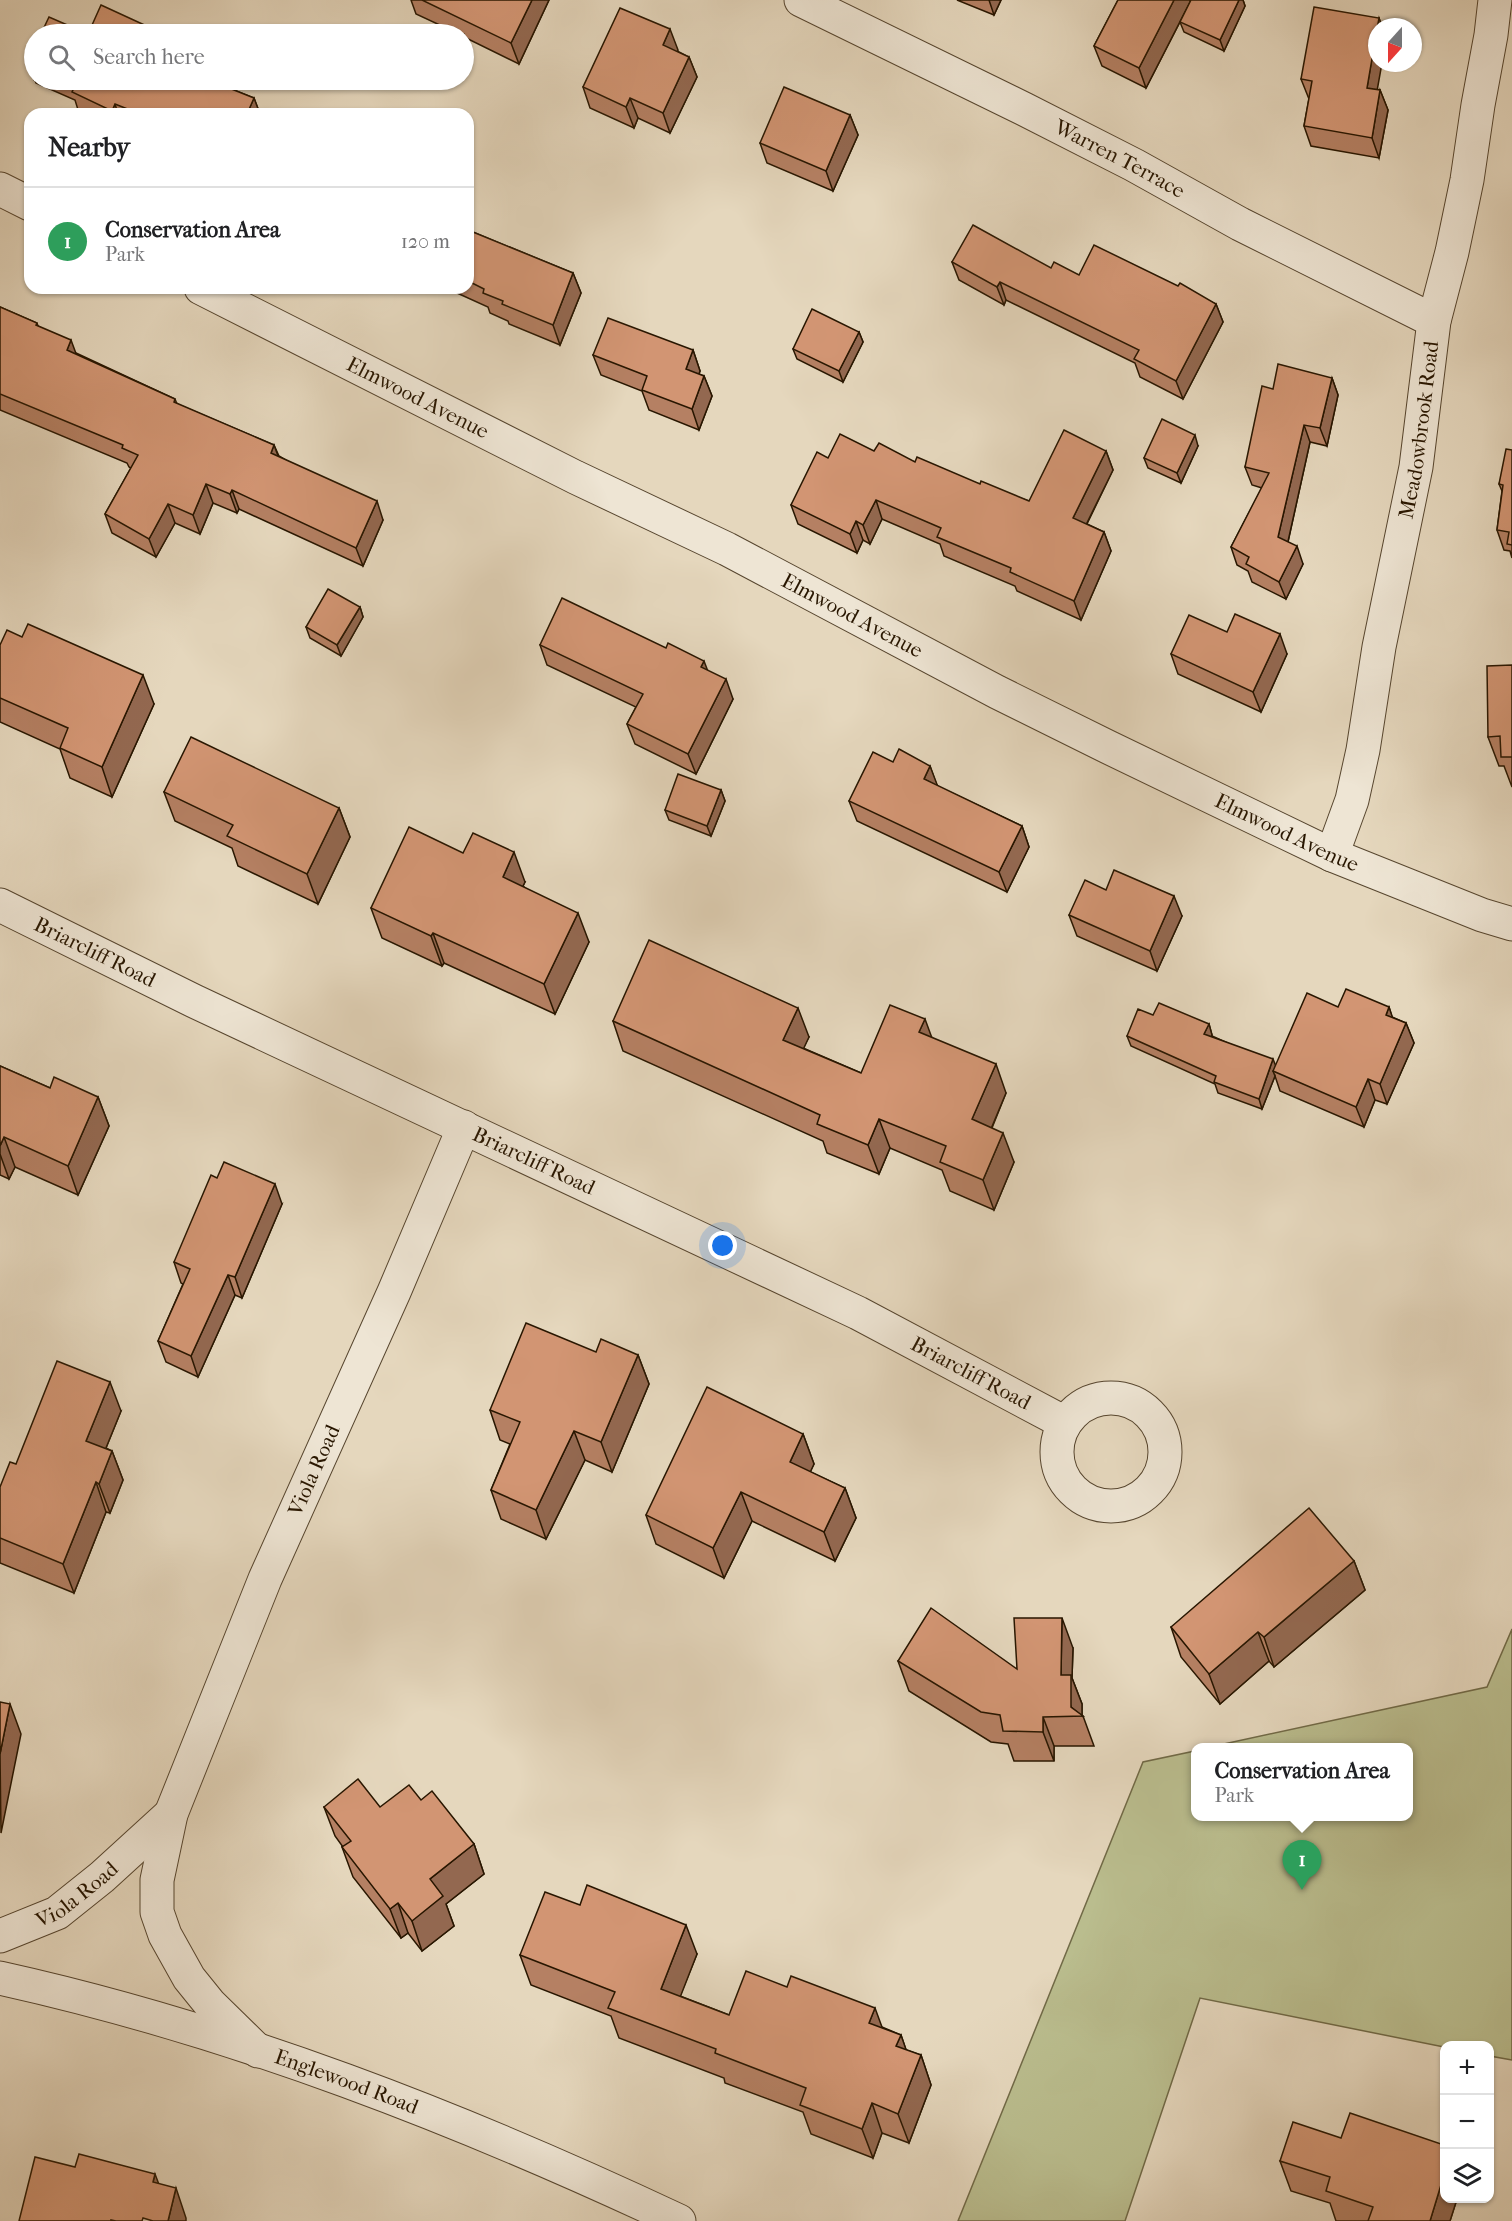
<!DOCTYPE html>
<html lang="en">
<head>
<meta charset="utf-8">
<style>
	body { margin:0; font-family:"IM FELL French Canon",serif; background:#f2f2f2; color:#202124 }
	.controls { position:absolute; right:18px; bottom:18px; display:grid; overflow:hidden; border-radius:12px; box-shadow:0 2px 4px #0004 }
	.controls button { width:54px; height:54px; display:grid; place-items:center; padding:0; border:0; border-bottom:2px solid #e0e0e0; background:#fff; color:#202124; font:30px sans-serif }
	.compass { position:absolute; left:1368px; top:18px; width:54px; height:54px; border-radius:50%; background:#fff; box-shadow:0 2px 4px #0004; rotate:201deg }
	.you { position:absolute; left:723px; top:1246px; width:21px; height:21px; margin:-15px; border:4px solid #fff; border-radius:50%; background:#1a73e8; box-shadow:0 0 0 9px #1a73e833 }
	.badge { display:grid; place-items:center; width:39px; height:39px; border-radius:50%; background:#7c3aed; color:#fff; font-size:20px; font-weight:700 }
	.pin { position:absolute; translate:-50% -50px; filter:drop-shadow(0 2px 3px #0008) }
	.pin::after { content:''; position:absolute; top:32px; width:21px; height:18px; background:inherit; clip-path:polygon(0 0,100% 0,50% 100%) }
	.popup { position:absolute; left:1191px; top:1743px; width:222px; height:78px; box-sizing:border-box; display:grid; place-content:center; border-radius:12px; background:#fff; filter:drop-shadow(0 2px 4px #0005); font-size:20px; white-space:nowrap; color:#757577 }
	.popup b { font-size:22px; color:#202124 }
	.popup::after { content:''; position:absolute; left:50%; top:100%; margin-left:-12px; border:12px solid transparent; border-top-color:#fff }
	.list { margin:0; padding:0; list-style:none }
	h2 { display:flex; justify-content:space-between; align-items:center; height:78px; margin:0; padding:0 24px; font-size:26px }
	h2 small { font-size:20px; font-weight:400; color:#757577 }
	.list li { display:grid; grid-template-columns:39px 1fr auto; gap:18px; align-items:center; box-sizing:border-box; height:108px; padding:0 24px; border-top:2px solid #e0e0e0 }
	.list b { display:block; font-size:22px; white-space:nowrap }
	.list p { margin:0; font-size:20px; white-space:nowrap; color:#757577 }
	.list em { font-size:20px; font-style:normal; color:#757577 }
	.icon { flex:none; width:33px; height:33px; fill:none; stroke:currentColor; stroke-width:2; stroke-linecap:round; stroke-linejoin:round }
	.map { position:relative; flex:none; width:1512px; height:2221px; overflow:hidden }
	.search { position:absolute; background:#fff; box-shadow:0 2px 4px #0004; left:24px; top:24px; width:450px; height:66px; display:flex; align-items:center; gap:15px; box-sizing:border-box; padding:0 21px; border-radius:33px; color:#757577; font-size:22px }
	.panel { position:absolute; background:#fff; box-shadow:0 2px 4px #0004; left:24px; top:108px; width:450px; height:186px; border-radius:18px }
	.map>svg:first-child { display:block }
	.green { fill:#babd8e; stroke:#716a47; stroke-width:1.5 }
	.lines { fill:none; stroke-linecap:round; stroke-linejoin:round }
	.minor-casing { stroke:#57462f; stroke-width:35 }
	.minor { stroke:#eee5d4; stroke-width:33 }
	.wall { fill:#b58063; stroke:#281600; stroke-width:1.5 }
	.shaded-wall { fill:#936850; stroke:#281600; stroke-width:1.5 }
	.building { fill:#d29573; stroke:#281600; stroke-width:1.5 }
	.labels { text-anchor:middle; dominant-baseline:central; stroke-width:4.5; stroke-linejoin:round; paint-order:stroke }
	.street-label { font-size:21px; fill:#281600; stroke:#eee5d4 }
</style>
</head>
<body>
<div class="map">
<svg width="1512" height="2221" viewBox="0 0 1512 2221">
	<rect width="100%" height="100%" fill="#e5d7bd"/>
	<filter id="stains"><feTurbulence type="fractalNoise" baseFrequency=".00333" numOctaves="4"/><feColorMatrix values="0 0 0 0 .2 0 0 0 0 .09 0 0 0 0 .02 0 0 0 .5 -.17"/></filter>
	<radialGradient id="worn" r=".72"><stop offset=".6" stop-color="#630" stop-opacity="0"/><stop offset="1" stop-color="#630" stop-opacity=".3"/></radialGradient>
	<polygon class="green" points="1512,1629 1512,2060 1490,2056 1490,2046 1444,2047 1200,1998 1125,2221 958,2221 1143,1762 1195,1751 1196,1816 1408,1816 1408,1748 1210,1747 1487,1687"/>
	<g class="lines">
		<defs>
			<g id="minor">
				<path id="s1" d="M 801,0 L 1024,109 L 1134,165 L 1240,224 L 1434,321"/>
				<polyline points="0,189 30,204"/>
				<path id="s2" d="M 201,288 L 575,477 L 727,549 L 997,692 L 1108,747 L 1332,855 L 1482,915 L 1512,924"/>
				<path id="s3" d="M 1332,855 L 1352,800 L 1363,750 L 1379,647 L 1416,467 L 1434,321 L 1452,252 L 1467,180 L 1478,105 L 1491,35 L 1495,0"/>
				<path id="s4" d="M 0,905 L 194,1001 L 858,1313 L 1065,1423"/>
				<circle cx="1111" cy="1452" r="54"/>
				<path id="s5" d="M 0,1936 L 57,1913 L 102,1877 L 171,1814"/>
				<path id="s6" d="M 0,1978 C 235,2030 462,2119 679,2221"/>
				<path id="s7" d="M 258,2051 L 210,2004 L 189,1978 L 165,1935 L 157,1912 L 157,1880 L 171,1814 L 265,1579 L 394,1292 L 464,1127"/>
			</g>
		</defs>
		<use href="#minor" class="minor-casing"/>
		<use href="#minor" class="minor"/>
	</g>
	<g class="wall">
		<polygon points="411,0 549,0 519,64 464,37 464,34 459,34 416,14"/>
		<polygon points="957,0 1001,0 994,15"/>
		<polygon points="1118,0 1190,0 1190,1 1191,0 1243,0 1245,6 1224,51 1184,32 1180,22 1146,88 1102,66 1094,46"/>
		<polygon points="1379,18 1382,27 1377,27 1377,90 1380,90 1388,110 1379,158 1311,146 1304,126 1309,99 1301,79"/>
		<polygon points="34,48 34,80 209,80 254,98 260,114 82,114 79,113 75,100 36,83 28,62"/>
		<polygon points="678,50 677,51 689,57 697,77 670,133 638,118 634,128 590,108 583,87"/>
		<polygon points="850,115 858,135 833,191 767,163 760,143"/>
		<polygon points="468,230 573,273 581,293 560,345 509,324 508,321 490,313 488,307 446,288 468,288"/>
		<polygon points="952,262 1051,268 1079,275 1178,286 1216,304 1223,322 1183,399 1140,377 1135,363 1006,300 1004,305 959,280"/>
		<polygon points="0,307 37,323 38,326 76,353 175,399 177,404 274,445 279,456 383,520 363,566 239,509 237,513 213,503 200,534 175,523 156,557 112,533 105,514 131,468 129,467 127,463 0,410"/>
		<polygon points="859,332 863,342 843,382 797,359 793,349"/>
		<polygon points="693,350 700,371 699,374 704,376 712,396 699,430 649,410 642,391 601,375 593,355"/>
		<polygon points="1332,378 1338,395 1327,446 1310,442 1288,542 1303,564 1286,599 1252,582 1248,571 1237,565 1231,547 1262,488 1252,485 1245,467 1273,389"/>
		<polygon points="1198,446 1181,483 1148,468 1144,458"/>
		<polygon points="1512,450 1512,558 1510,551 1504,550 1497,530 1502,491 1499,484"/>
		<polygon points="874,451 915,462 1029,501 1106,451 1113,470 1087,524 1104,532 1111,551 1081,620 1017,591 1015,586 944,556 940,544 882,519 870,544 863,540 857,553 798,524 791,505 828,458"/>
		<polygon points="360,607 363,617 341,656 310,638 306,627"/>
		<polygon points="1227,632 1287,654 1261,712 1178,674 1171,654"/>
		<polygon points="0,645 154,704 112,797 70,778 60,749 0,722"/>
		<polygon points="540,645 707,670 733,699 696,774 635,744 627,724 636,707 547,665"/>
		<polygon points="1512,665 1512,787 1504,766 1499,766 1488,737"/>
		<polygon points="893,762 930,766 937,786 1022,826 1029,847 1007,892 857,821 849,801"/>
		<polygon points="721,790 725,801 711,836 669,820 665,810"/>
		<polygon points="164,792 339,808 350,837 318,904 238,866 232,848 175,821"/>
		<polygon points="525,882 523,886 589,942 555,1014 444,963 442,966 382,938 371,908"/>
		<polygon points="1106,890 1182,916 1157,971 1077,936 1069,915"/>
		<polygon points="1338,1007 1389,1007 1392,1017 1406,1023 1414,1043 1387,1104 1375,1100 1364,1127 1280,1091 1275,1076 1262,1109 1218,1093 1215,1084 1131,1046 1127,1036 1153,1015 1209,1024 1212,1035 1212,1036 1276,1065"/>
		<polygon points="613,1021 809,1037 803,1048 861,1073 931,1037 1006,1093 992,1128 1014,1162 994,1210 950,1191 942,1170 890,1148 879,1174 827,1153 823,1141 623,1051"/>
		<polygon points="0,1066 50,1088 98,1097 109,1126 78,1195 15,1167 9,1179 0,1175"/>
		<polygon points="282,1204 242,1298 235,1295 198,1377 166,1362 158,1341 183,1284 181,1283 174,1262"/>
		<polygon points="596,1352 638,1355 649,1384 612,1472 585,1460 546,1539 501,1519 491,1490 510,1444 500,1440 490,1410"/>
		<polygon points="121,1411 106,1448 112,1451 123,1480 110,1513 106,1512 74,1593 0,1563 0,1487 16,1464"/>
		<polygon points="803,1434 814,1464 810,1472 845,1488 856,1518 835,1561 752,1521 724,1578 656,1544 646,1515"/>
		<polygon points="1354,1561 1365,1590 1274,1667 1269,1661 1220,1704 1181,1657 1171,1627"/>
		<polygon points="1073,1648 1072,1678 1082,1704 1082,1715 1083,1716 1094,1746 1054,1746 1054,1761 1014,1761 1008,1744 991,1742 909,1691 898,1661 1017,1669"/>
		<polygon points="421,1800 474,1844 484,1874 446,1904 454,1926 422,1951 408,1933 401,1938 353,1877 342,1847 343,1847 335,1836 324,1807 380,1807"/>
		<polygon points="697,1954 680,1996 729,2015 882,2027 901,2035 906,2050 921,2055 931,2085 909,2143 882,2133 873,2158 811,2134 803,2112 725,2083 724,2078 619,2038 611,2016 531,1985 520,1955"/>
		<polygon points="1280,2161 1457,2199 1450,2221 1336,2221 1330,2203 1291,2191"/>
	</g>
	<g class="shaded-wall">
		<polygon points="532,0 549,0 519,64 511,43"/>
		<polygon points="989,0 1001,0 994,15"/>
		<polygon points="1174,0 1190,0 1190,2 1146,88 1139,68"/>
		<polygon points="1239,0 1243,0 1245,6 1224,51 1220,40"/>
		<polygon points="1379,18 1382,27 1377,27"/>
		<polygon points="1377,28 1377,63 1382,63 1374,108 1367,88"/>
		<polygon points="670,29 678,50 671,65 663,45"/>
		<polygon points="689,57 697,77 670,133 663,113"/>
		<polygon points="1380,90 1388,110 1379,158 1372,138"/>
		<polygon points="254,98 260,114 247,114"/>
		<polygon points="630,98 638,118 634,128 626,107"/>
		<polygon points="115,104 118,114 113,114 112,111"/>
		<polygon points="850,115 858,135 833,191 826,171"/>
		<polygon points="573,273 581,293 560,345 553,325"/>
		<polygon points="1000,282 1006,300 1004,305 997,287"/>
		<polygon points="1216,304 1223,322 1183,399 1176,381"/>
		<polygon points="859,332 863,342 843,382 839,371"/>
		<polygon points="71,340 78,359 67,350"/>
		<polygon points="693,350 700,371 693,389 686,369"/>
		<polygon points="704,376 712,396 699,430 692,409"/>
		<polygon points="1332,378 1338,395 1327,446 1320,428"/>
		<polygon points="1304,425 1310,442 1285,555 1278,537"/>
		<polygon points="1195,435 1198,446 1181,483 1177,473"/>
		<polygon points="274,445 281,464 271,453"/>
		<polygon points="1106,451 1113,470 1080,537 1073,518"/>
		<polygon points="206,484 213,503 200,534 193,515"/>
		<polygon points="232,490 239,509 237,513 230,494"/>
		<polygon points="876,500 882,519 870,544 863,525"/>
		<polygon points="377,501 383,520 363,566 356,548"/>
		<polygon points="168,504 175,523 156,557 149,539"/>
		<polygon points="856,521 863,540 857,553 850,534"/>
		<polygon points="1104,532 1111,551 1081,620 1074,601"/>
		<polygon points="1297,546 1303,564 1286,599 1279,582"/>
		<polygon points="360,607 363,617 341,656 337,645"/>
		<polygon points="1280,634 1287,654 1261,712 1253,692"/>
		<polygon points="704,661 712,682 701,667"/>
		<polygon points="143,675 154,704 112,797 102,767"/>
		<polygon points="726,679 733,699 696,774 688,754"/>
		<polygon points="930,766 938,787 924,779"/>
		<polygon points="721,790 725,801 711,836 707,826"/>
		<polygon points="339,808 350,837 318,904 307,874"/>
		<polygon points="1022,826 1029,847 1007,892 999,872"/>
		<polygon points="514,852 525,882 513,906 503,877"/>
		<polygon points="1174,896 1182,916 1157,971 1150,951"/>
		<polygon points="578,913 589,942 555,1014 544,984"/>
		<polygon points="433,933 444,963 442,966 431,936"/>
		<polygon points="1389,1007 1396,1028 1386,1015"/>
		<polygon points="798,1008 809,1037 794,1069 783,1040"/>
		<polygon points="925,1019 936,1049 919,1032"/>
		<polygon points="1406,1023 1414,1043 1387,1104 1380,1084"/>
		<polygon points="1209,1024 1212,1035 1208,1044 1204,1034"/>
		<polygon points="1273,1059 1277,1069 1273,1071 1275,1076 1262,1109 1259,1099"/>
		<polygon points="996,1064 1006,1093 983,1148 972,1119"/>
		<polygon points="1368,1079 1375,1100 1364,1127 1356,1107"/>
		<polygon points="98,1097 109,1126 78,1195 68,1166"/>
		<polygon points="879,1119 890,1148 879,1174 868,1145"/>
		<polygon points="1003,1133 1014,1162 994,1210 983,1180"/>
		<polygon points="4,1137 15,1167 9,1179 0,1154 0,1146"/>
		<polygon points="275,1184 282,1204 242,1298 235,1277"/>
		<polygon points="228,1275 235,1295 198,1377 191,1356"/>
		<polygon points="638,1355 649,1384 612,1472 601,1442"/>
		<polygon points="110,1382 121,1411 97,1470 86,1441"/>
		<polygon points="574,1431 585,1460 546,1539 536,1510"/>
		<polygon points="803,1434 814,1464 801,1492 790,1462"/>
		<polygon points="112,1451 123,1480 110,1513 99,1484"/>
		<polygon points="96,1482 106,1512 74,1593 63,1564"/>
		<polygon points="845,1488 856,1518 835,1561 824,1532"/>
		<polygon points="741,1492 752,1521 724,1578 713,1548"/>
		<polygon points="1354,1561 1365,1590 1274,1667 1264,1637"/>
		<polygon points="1062,1618 1073,1648 1072,1678 1082,1704 1082,1716 1071,1707 1061,1675"/>
		<polygon points="1258,1632 1269,1661 1220,1704 1209,1674"/>
		<polygon points="10,1704 21,1734 1,1833 0,1754"/>
		<polygon points="1043,1717 1054,1746 1054,1761 1043,1732"/>
		<polygon points="474,1844 484,1874 446,1904 454,1926 422,1951 412,1921 430,1879"/>
		<polygon points="398,1903 408,1933 401,1938 390,1909"/>
		<polygon points="686,1925 697,1954 672,2018 661,1989"/>
		<polygon points="875,2008 886,2038 869,2023"/>
		<polygon points="901,2035 911,2064 896,2046"/>
		<polygon points="921,2055 931,2085 909,2143 898,2114"/>
		<polygon points="872,2103 882,2133 873,2158 862,2129"/>
		<polygon points="155,2174 166,2203 153,2182"/>
		<polygon points="1444,2175 1444,2199 1457,2199 1450,2221 1430,2221"/>
		<polygon points="176,2188 186,2218 186,2221 168,2221"/>
	</g>
	<g class="building">
		<polygon points="422,0 532,0 511,43"/>
		<polygon points="1118,0 1174,0 1139,68 1094,46"/>
		<polygon points="1191,0 1239,0 1220,40 1180,22"/>
		<polygon points="101,5 164,34 41,34 49,17 88,34"/>
		<polygon points="1314,7 1379,18 1367,88 1380,90 1372,138 1304,126 1312,81 1301,79"/>
		<polygon points="620,8 670,29 663,45 689,57 663,113 630,98 626,107 583,87"/>
		<polygon points="34,48 34,65 28,62"/>
		<polygon points="66,80 209,80 254,98 247,114 140,114 115,104 112,111 72,92 76,84"/>
		<polygon points="784,87 850,115 826,171 760,143"/>
		<polygon points="973,225 1051,268 1054,262 1079,275 1094,245 1178,286 1180,283 1216,304 1176,381 1134,359 1139,350 1000,282 997,287 952,262"/>
		<polygon points="468,230 573,273 553,325 502,304 503,301 483,293 484,289 468,281"/>
		<polygon points="0,307 37,323 36,325 71,340 67,350 175,399 174,402 274,445 271,453 377,501 356,548 232,490 230,494 206,484 193,515 168,504 149,539 105,514 138,455 122,448 123,445 0,394"/>
		<polygon points="812,309 859,332 839,371 793,349"/>
		<polygon points="608,318 693,350 686,369 704,376 692,409 642,390 647,376 593,355"/>
		<polygon points="1278,364 1332,378 1320,428 1304,425 1278,537 1297,546 1279,582 1246,564 1249,557 1231,547 1269,473 1245,467 1262,386 1273,389"/>
		<polygon points="1162,419 1195,435 1177,473 1144,458"/>
		<polygon points="1064,430 1106,451 1073,518 1104,532 1074,601 1010,572 1011,568 937,537 941,528 876,500 863,525 856,521 850,534 791,505 817,452 828,458 840,434 874,451 879,443 915,462 917,457 980,484 981,481 1029,501"/>
		<polygon points="1506,449 1512,450 1512,545 1507,544 1509,532 1497,530 1503,485 1499,484"/>
		<polygon points="328,589 360,607 337,645 306,627"/>
		<polygon points="562,598 666,648 668,643 704,661 701,667 726,679 688,754 627,724 643,694 540,645"/>
		<polygon points="1235,614 1280,634 1253,692 1171,654 1189,615 1227,632"/>
		<polygon points="28,624 143,675 102,767 60,748 68,728 0,698 0,645 7,630 22,637"/>
		<polygon points="1512,665 1512,757 1501,757 1500,736 1488,737 1487,666"/>
		<polygon points="191,737 339,808 307,874 227,836 233,825 164,792"/>
		<polygon points="899,749 930,766 924,779 1022,826 999,872 849,801 873,752 893,762"/>
		<polygon points="678,774 721,790 707,826 665,810"/>
		<polygon points="409,827 463,853 473,833 514,852 503,877 578,913 544,984 433,933 431,936 371,908"/>
		<polygon points="1114,870 1174,896 1150,951 1069,915 1085,880 1106,890"/>
		<polygon points="649,940 798,1008 783,1040 861,1073 890,1005 925,1019 919,1032 996,1064 972,1119 1003,1133 983,1180 940,1162 946,1146 879,1119 868,1145 817,1124 820,1115 613,1021"/>
		<polygon points="1346,989 1389,1007 1386,1015 1406,1023 1380,1084 1368,1079 1356,1107 1273,1071 1307,993 1338,1007"/>
		<polygon points="1159,1003 1209,1024 1204,1034 1273,1059 1259,1099 1214,1082 1216,1076 1127,1036 1138,1009 1153,1015"/>
		<polygon points="0,1066 50,1088 54,1077 98,1097 68,1166 4,1137 0,1146"/>
		<polygon points="224,1162 275,1184 235,1277 228,1275 191,1356 158,1341 190,1269 174,1262 211,1175 217,1178"/>
		<polygon points="526,1323 596,1352 601,1339 638,1355 601,1442 574,1431 536,1510 491,1490 520,1422 490,1410"/>
		<polygon points="57,1361 110,1382 86,1441 112,1451 99,1484 96,1482 63,1564 0,1538 0,1487 10,1462 16,1464"/>
		<polygon points="707,1387 803,1434 790,1462 845,1488 824,1532 741,1492 713,1548 646,1515"/>
		<polygon points="1309,1508 1354,1561 1264,1637 1258,1632 1209,1674 1171,1627"/>
		<polygon points="931,1608 1017,1669 1014,1618 1062,1618 1061,1675 1071,1675 1071,1707 1083,1716 1043,1717 1043,1732 1003,1731 1000,1715 981,1712 898,1661"/>
		<polygon points="0,1702 10,1704 0,1754"/>
		<polygon points="358,1779 380,1807 409,1785 421,1800 432,1791 474,1844 430,1879 443,1896 412,1921 398,1903 390,1909 342,1847 351,1841 324,1807"/>
		<polygon points="587,1885 686,1925 661,1989 729,2015 746,1971 787,1987 791,1976 875,2008 869,2023 901,2035 896,2046 921,2055 898,2114 872,2103 862,2129 800,2105 806,2088 715,2053 716,2049 608,2008 615,1992 520,1955 545,1892 580,1905"/>
		<polygon points="1350,2113 1444,2145 1444,2151 1443,2155 1444,2156 1444,2175 1430,2221 1368,2221 1373,2207 1326,2191 1330,2177 1280,2161 1293,2122 1341,2138"/>
		<polygon points="79,2154 155,2174 153,2182 176,2188 168,2221 153,2221 143,2218 142,2221 116,2221 111,2220 111,2221 19,2221 35,2157 75,2167"/>
	</g>
	<g class="labels">
		<g class="street-label">
			<text stroke="none"><textPath href="#s1" startOffset="356">Warren Terrace</textPath></text>
			<text stroke="none"><textPath href="#s2" startOffset="243">Elmwood Avenue</textPath></text>
			<text stroke="none"><textPath href="#s3" startOffset="435">Meadowbrook Road</textPath></text>
			<text stroke="none"><textPath href="#s2" startOffset="729">Elmwood Avenue</textPath></text>
			<text stroke="none"><textPath href="#s2" startOffset="1215">Elmwood Avenue</textPath></text>
			<text stroke="none"><textPath href="#s4" startOffset="106">Briarcliff Road</textPath></text>
			<text stroke="none"><textPath href="#s4" startOffset="592">Briarcliff Road</textPath></text>
			<text stroke="none"><textPath href="#s4" startOffset="1078">Briarcliff Road</textPath></text>
			<text stroke="none"><textPath href="#s7" startOffset="646">Viola Road</textPath></text>
			<text stroke="none"><textPath href="#s5" startOffset="88">Viola Road</textPath></text>
			<text stroke="none"><textPath href="#s6" startOffset="362">Englewood Road</textPath></text>
		</g>
	</g>
	<rect width="100%" height="100%" filter="url(#stains)"/>
	<rect width="100%" height="100%" fill="url(#worn)"/>
</svg>
<div class="controls">
<button>+</button>
<button>−</button>
<button><svg class="icon" aria-label="layers" viewBox="0 0 24 24"><path d="M12 4l9 5-9 5-9-5zM3 14l9 5 9-5"/></svg></button>
</div>
<svg class="compass" viewBox="-18 -18 36 36"><path d="M0-13l5 13h-10z" fill="#e53935"/><path d="M0 13l5-13h-10z" fill="#757577"/></svg>
<div class="you"></div>
<div class="pin badge" style="left:1302px;top:1890px;background:#2e9e5b">1</div>
<div class="popup"><b>Conservation Area</b>Park</div>
<div class="search"><svg class="icon" aria-label="search" viewBox="0 0 24 24"><circle cx="10" cy="10" r="6"/><path d="M15 15l6 6"/></svg>Search here</div>
<section class="panel">
<h2>Nearby<small></small></h2>
<ul class="list">
<li><span class="badge" style="background:#2e9e5b">1</span><div><b>Conservation Area</b><p>Park</p></div><em>120 m</em></li>
</ul>
</section>
</div>
</body>
</html>
